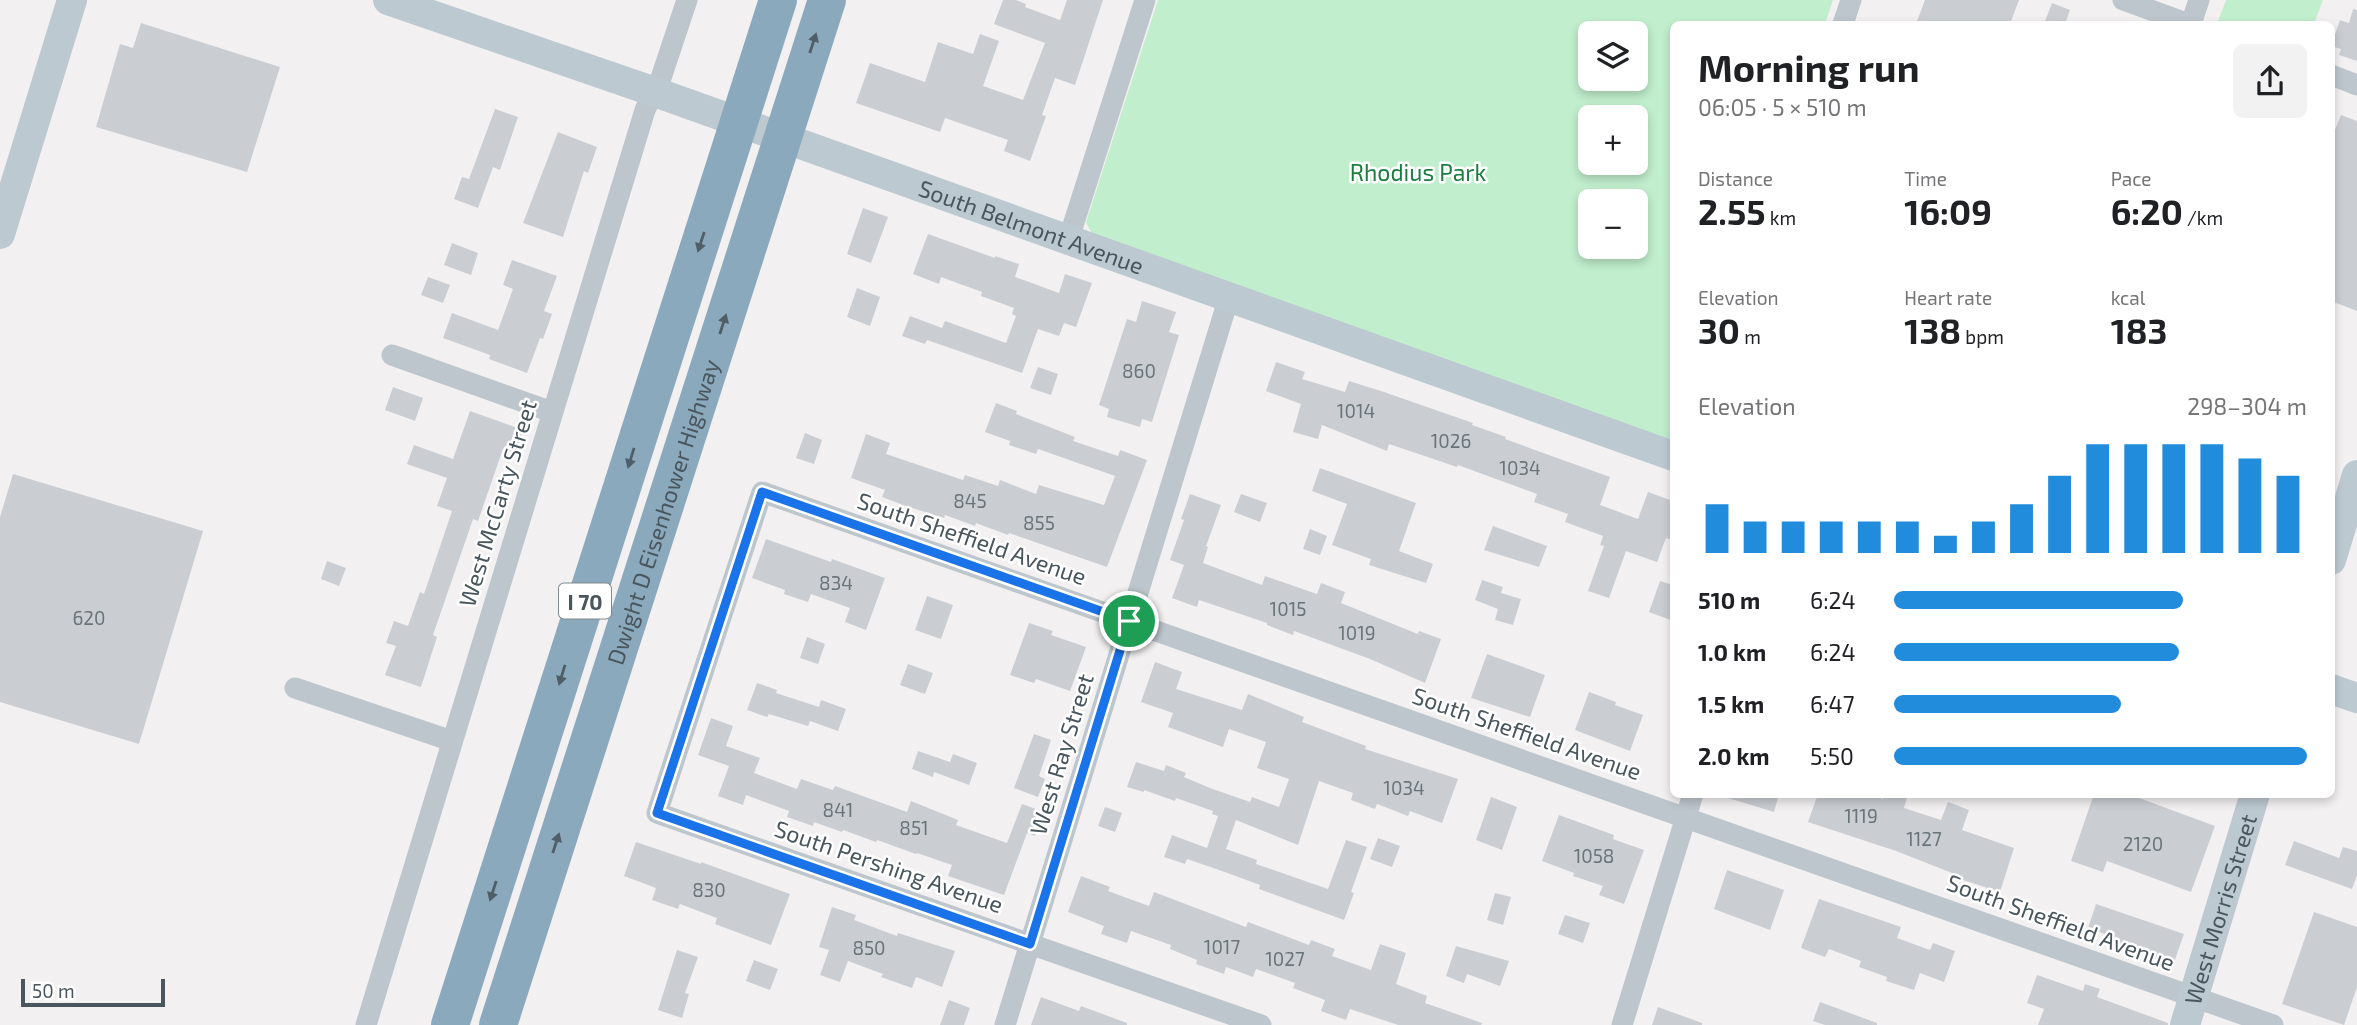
<!DOCTYPE html>
<html lang="en">
<head>
<meta charset="utf-8">
<style>
	body { margin:0; font-family:"Exo 2",sans-serif; background:#f2f2f2; color:#202124; height:100vh; display:flex; flex-direction:column; font-size:26px; white-space:nowrap }
	* { box-sizing:border-box; margin:0 }
	p { font-size:23px; color:#757577 }
	.icon { flex:none; width:38px; height:38px; fill:none; stroke:currentColor; stroke-width:2; stroke-linecap:round; stroke-linejoin:round }
	.map { position:relative; flex:1; overflow:hidden }
	.drawer { position:absolute; left:1670px; top:21px; width:665px; height:777px; display:flex; flex-direction:column; background:#fff; border-radius:10px; box-shadow:0 4px 10px #0003 }
	.drawer>* { flex:none }
	.tools { position:absolute; left:1578px; top:21px; display:grid; gap:14px }
	.tools a { display:grid; place-items:center; width:70px; height:70px; border-radius:10px; background:#fff; box-shadow:0 4px 10px #0003; font-size:35px }
	.scale { position:absolute; left:21px; bottom:18px; width:144px; box-sizing:border-box; padding-left:7px; border:4px solid #49565d; border-top:0; font-size:19px; line-height:24px; white-space:nowrap; color:#49565d; -webkit-text-stroke:5px #fff; paint-order:stroke }
	.pin { position:absolute; display:grid; place-items:center; width:60px; height:60px; color:#fff; margin:-30px; border:4px solid #fff; border-radius:50%; box-shadow:0 2px 7px #0007 }
	.round { display:grid; place-items:center; flex:none; width:74px; height:74px; border-radius:10px; background:#f2f2f2 }
	.summary { display:flex; align-items:center; justify-content:space-between; height:119px; padding:0 28px }
	h1 { font-size:38px; font-weight:700; line-height:52px }
	.stats { display:grid; grid-template-columns:repeat(3,1fr); gap:10px; height:119px; padding:7px 28px }
	.stats div { display:grid; align-content:center }
	.stats b { font-size:35px; font-weight:700 }
	.stats small { font-size:19px; font-weight:400 }
	.stats p { font-size:19px }
	.chart { height:196px; padding:14px 28px }
	.chart p { display:flex; justify-content:space-between }
	.chart svg { width:100%; height:126px; margin-top:7px; stroke:#218bdc; stroke-width:6 }
	ul { padding:0 28px; list-style:none; font-size:23px }
	li { display:grid; grid-template-columns:112px 84px 1fr; align-items:center; height:52px }
	li i { height:18px; border-radius:9px; background:#218bdc }
	.map>svg:first-child { display:block }
</style>
</head>
<body>
<div class="map">
<svg width="2357" height="1025" viewBox="0 0 2357 1025">
	<rect width="100%" height="100%" fill="#f3f0f1"/>
	<path fill="#c1eecd" fill-rule="evenodd" d="M1158 0H1833L1825 24H1673V445L1095 240 1086 222ZM1591 33H1636V79H1591ZM1591 117H1636V163H1591ZM1591 201H1636V247H1591Z
		M2226 0H2323L2314 24H2227L2218 21Z"/>
	<path fill="#caced3" d="M1003 0H1016L1026 4 1025 7 1060 20 1067 0H1103L1075 85 1055 78 1042 115 1046 116 1030 161 1004 151 1008 140 945 118 940 132 856 103 870 63 925 82 938 42 973 54 980 34 999 41 983 86 1023 100 1045 43 994 24Z
		M1925 0H2019L2010 24H1916Z
		M2052 3 2070 10 2065 24H2044Z
		M2353 9 2357 10V61L2339 55 2341 49 2331 46 2340 20 2349 23Z
		M141 23 280 67 247 172 96 127 120 44 133 48Z
		M495 109 518 117 500 170 493 167 478 208 454 199 462 177 469 179Z
		M2341 115 2357 121V311L2331 301V140Z
		M558 132 597 147 588 173 584 171 563 237 523 223Z
		M863 208 888 217 871 263 847 254Z
		M928 234 995 258V256L1019 264 1015 277 1059 293 1065 274 1092 283 1076 327 1064 323 1059 336 1038 329 1022 373 927 340 925 344 902 336 910 316 942 328 945 321 1006 343 1016 316 1012 314 1014 308 981 296 982 292 941 277 939 284 913 274Z
		M452 243 478 253 471 275 444 265Z
		M512 260 557 276 544 311 552 314 543 339 540 338 527 373 489 359 490 355 443 338 452 313 498 330 513 289 503 285Z
		M428 277 450 285 443 303 421 295Z
		M857 288 880 297 870 326 847 317Z
		M1142 301 1176 312 1169 332 1179 335 1152 422 1142 419 1140 427 1107 417 1109 409 1099 405 1127 319 1136 322Z
		M1276 362 1305 372 1302 379 1345 392 1349 381 1381 391 1473 423 1472 425 1506 437 1505 439 1610 477 1600 505 1638 519 1648 492 1673 501V540L1666 538 1657 562 1626 551 1609 598 1588 591 1604 546 1600 545 1603 536 1565 522 1568 514 1534 502 1537 494 1458 465 1457 467 1389 444 1387 451 1322 425 1318 439 1293 432 1301 404 1266 391Z
		M1038 367 1058 374 1051 395 1030 388Z
		M393 387 423 398 415 421 385 410Z
		M996 403 1017 411 1016 414 1075 437 1073 441 1118 456 1120 450 1147 460 1107 567 1009 533 1008 535 976 523 975 526 945 515 944 518 906 506 882 497 885 490 851 478 866 434 890 443 886 454 963 480 965 475 998 486 1000 480 1036 494 1039 485 1104 505 1115 476 1038 449 1036 454 1009 445 1010 441 985 432Z
		M470 411 523 430 515 453 503 449 478 521 473 519 433 635 437 637 421 687 385 675 396 646 386 643 394 621 408 626 420 592 424 594 452 511 437 506 447 478 407 464 414 445 453 459Z
		M805 433 822 440 814 464 796 458Z
		M1320 468 1416 503 1399 551 1433 564 1426 583 1369 565 1371 559 1332 545 1347 504 1312 491Z
		M13 474 203 531 139 744 0 702V517Z
		M1190 494 1221 505 1206 546 1208 547 1203 563 1262 585 1265 576 1317 594 1321 583 1345 592 1341 603 1418 634 1419 631 1441 639 1425 683 1370 659 1294 631 1293 635 1267 625V623L1199 600 1197 607 1172 598 1184 565 1170 560 1184 520 1181 519Z
		M1241 494 1267 503 1260 522 1234 512Z
		M1493 526 1547 546 1539 567 1484 550Z
		M1310 529 1327 536 1320 555 1303 549Z
		M766 539 831 562 832 559 885 578 866 630 845 622 850 608 811 594 808 602 784 594 785 590 752 578Z
		M327 561 346 568 339 586 321 579Z
		M1482 580 1503 587 1501 593 1521 599 1513 625 1495 620 1498 609 1475 600Z
		M1660 581 1673 585V621L1649 612Z
		M927 596 953 605 941 639 915 630Z
		M1029 623 1053 631 1051 635 1086 647 1070 691 1036 679 1034 683 1010 675Z
		M807 637 825 644 818 664 800 658Z
		M1487 654 1545 675 1530 717 1471 698Z
		M1155 662 1182 672 1176 689 1242 710 1248 694 1304 717 1302 722 1366 746 1365 749 1458 779 1442 823 1410 811 1408 816 1377 804 1375 809 1351 800 1353 793 1319 781 1298 845 1236 820 1226 849 1257 860 1256 864 1328 889 1346 840 1367 847 1351 892 1354 893 1344 920 1259 889 1260 885 1222 871 1187 859 1185 864 1164 857 1172 835 1207 848 1218 816 1212 814 1213 811 1176 798 1175 801 1144 790V792L1127 787 1136 762 1164 771 1166 765 1186 773 1184 777 1210 788 1250 802 1252 797 1279 807 1289 779 1257 768 1266 742 1229 729 1223 747 1168 727 1173 713 1141 702Z
		M908 664 933 673 925 694 900 685Z
		M757 683 777 690 776 693 819 707 821 700 846 709 838 731 810 721 808 726 769 714 767 717 747 710Z
		M1589 692 1616 702 1615 705 1643 715 1630 751 1575 730Z
		M711 718 733 726 726 746 760 758 754 773 797 789 801 779 833 790 835 786 907 812 911 801 958 820 956 825 1007 843 1022 804 1044 812 1035 836 1027 833 1004 895 948 876 952 865 917 853 916 854 877 840 876 842 843 830 842 832 814 822 813 826 787 817 789 811 746 795 743 805 718 796 729 766 698 755Z
		M1034 734 1051 740 1039 776 1045 779 1038 797 1014 788Z
		M918 751 950 762 953 754 977 763 969 785 934 772 933 777 912 769Z
		M1729 794H1779L1774 812 1728 798Z
		M1818 794H1870L1883 799 1884 794H1908L1904 808 1941 820 1948 802 1969 810 1962 830 2014 848 2000 892 1951 876 1952 873 1896 851 1808 822Z
		M2094 794H2128L2215 826 2191 892 2107 861 2103 872 2071 861Z
		M1491 797 1517 807 1502 850 1476 840Z
		M1105 807 1122 813 1115 832 1098 826Z
		M1559 815 1614 835 1613 839 1644 850 1624 904 1599 895 1603 886 1573 876 1574 873 1542 861Z
		M1378 838 1400 846 1392 867 1370 859Z
		M2294 841 2339 858 2343 847 2357 851V875L2352 889 2285 865Z
		M636 842 701 864V862L790 894 771 945 715 924 717 918 680 904 678 909 652 900 656 888 624 876Z
		M1727 870 1784 890 1770 930 1714 909Z
		M1081 876 1110 887 1108 891 1149 906 1154 892 1246 927 1248 922 1309 945 1311 940 1335 949 1332 956 1371 970 1380 944 1406 953 1396 984 1427 996 1425 1003 1482 1023 1481 1025H1398L1350 1009 1346 1020 1321 1011 1325 1000 1293 988 1295 983 1256 969 1253 977 1226 967 1224 974 1196 964 1197 960 1170 949 1171 945 1131 931 1127 943 1101 934 1104 926 1068 912Z
		M1495 893 1511 897 1503 925 1487 920Z
		M1819 899 1901 927 1897 938 1930 950 1933 943 1955 951 1944 982 1920 973 1914 990 1886 981 1887 977 1859 967 1861 961 1829 949 1825 957 1801 948Z
		M2096 904 2184 934 2173 965 2108 943 2111 936 2088 928Z
		M832 907 856 915 854 920 897 936 898 933 955 951 942 987 916 977 912 988 881 977 883 974 848 961 840 982 820 975 829 950 819 947Z
		M2314 912 2357 927V987L2344 1025 2282 1004Z
		M1565 915 1590 923 1583 943 1558 934Z
		M1456 946 1509 961 1500 986 1467 974 1464 983 1446 976Z
		M677 950 698 957 685 993 689 994 682 1018 658 1010Z
		M754 960 778 969 770 990 746 981Z
		M2037 975 2083 991 2085 984 2100 989 2097 997 2168 1023V1025H2038L2044 1009 2027 1003Z
		M1041 997 1079 1011 1081 1006 1127 1023V1025H1031Z
		M949 1000 970 1008 964 1025H940Z
		M1820 1002 1877 1023V1025H1825L1813 1021Z
		M1658 1007 1702 1023V1025H1652Z"/>
	<g fill="none" stroke-linecap="round" stroke-linejoin="round">
		<path stroke="#bdc6cc" stroke-width="21" d="M2123 0 2189 24
			M1843 24 1851 0
			M2191 24 2199 0
			M2331 75 2357 85
			M1068 241 1145 0
			M392 355 552 412
			M295 688 452 741
			M366 1025 645 110 661 78 687 0
			M1005 1025 1229 297
			M1261 1025 657 813 762 492 2273 1025
			M1622 1025 1693 794"/>
		<g stroke="#bdc9d1" stroke-width="30">
			<path id="s1" d="M388 0 655 92 1673 456"/>
			<path d="M0 234 72 0"/>
			<path d="M2331 560 2357 475"/>
			<path d="M2331 689 2357 698"/>
			<path id="s2" d="M2185 1025 2255 794"/>
		</g>
		<g stroke="#8aa9bd" stroke-width="38">
			<path d="M450 1025 778 0"/>
			<path id="s3" d="M498 1025 827 0"/>
		</g>
	</g>
	<defs><path id="oneway-solid" d="M-6-.8H1V-3.2L6.5 0L1 3.2V.8H-6Z" transform="scale(1.75)"/></defs>
	<g fill="#505e67">
		<use href="#oneway-solid" transform="translate(813 43) rotate(-72)"/>
		<use href="#oneway-solid" transform="translate(701 242) rotate(108)"/>
		<use href="#oneway-solid" transform="translate(723 324) rotate(-72)"/>
		<use href="#oneway-solid" transform="translate(631 458) rotate(107)"/>
		<use href="#oneway-solid" transform="translate(562 675) rotate(107)"/>
		<use href="#oneway-solid" transform="translate(556 843) rotate(-72)"/>
		<use href="#oneway-solid" transform="translate(493 891) rotate(108)"/>
	</g>
	<g fill="none" stroke-linecap="round" stroke-linejoin="round">
		<g stroke="#fff" stroke-width="14">
			<path id="route" d="M762 492 1129 621 1030 944 657 813Z"/>
		</g>
		<use href="#route" stroke="#1a73e8" stroke-width="9"/>
	</g>
	<g text-anchor="middle" dominant-baseline="central" stroke-width="5" stroke-linejoin="round" paint-order="stroke">
		<g font-size="19" fill="#69747a">
			<text x="1139" y="370">860</text>
			<text x="1356" y="410">1014</text>
			<text x="1451" y="440">1026</text>
			<text x="1520" y="467">1034</text>
			<text x="970" y="500">845</text>
			<text x="1039" y="522">855</text>
			<text x="836" y="582">834</text>
			<text x="1288" y="608">1015</text>
			<text x="89" y="617">620</text>
			<text x="1357" y="632">1019</text>
			<text x="1404" y="787">1034</text>
			<text x="838" y="809">841</text>
			<text x="1861" y="815">1119</text>
			<text x="914" y="827">851</text>
			<text x="1924" y="838">1127</text>
			<text x="2143" y="843">2120</text>
			<text x="1594" y="855">1058</text>
			<text x="709" y="889">830</text>
			<text x="1222" y="946">1017</text>
			<text x="869" y="947">850</text>
			<text x="1285" y="958">1027</text>
		</g>
		<rect fill="#fff" stroke="#80898e" stroke-width="2" x="559" y="583.5" width="52" height="35" rx="5"/>
		<g font-size="21" font-weight="bold" fill="#49565d">
			<text x="585" y="601">I 70</text>
		</g>
		<g font-size="23" fill="#1b7d40" stroke="#fff">
			<text x="1418" y="172">Rhodius Park</text>
		</g>
		<g font-size="23" fill="#49565d" stroke="#fff">
			<text stroke="none"><textPath href="#s1" startOffset="682">South Belmont Avenue</textPath></text>
			<text transform="translate(497 503) rotate(-73)">West McCarty Street</text>
			<text stroke="none"><textPath href="#s3" startOffset="539">Dwight D Eisenhower Highway</textPath></text>
			<text transform="translate(972 538) rotate(19)">South Sheffield Avenue</text>
			<text transform="translate(1527 733) rotate(19)">South Sheffield Avenue</text>
			<text transform="translate(1061 754) rotate(-73)">West Ray Street</text>
			<text transform="translate(889 866) rotate(19)">South Pershing Avenue</text>
			<text stroke="none"><textPath href="#s2" startOffset="121">West Morris Street</textPath></text>
			<text transform="translate(2061 922) rotate(20)">South Sheffield Avenue</text>
		</g>
	</g>
</svg>
<div class="tools">
<a><svg class="icon" aria-label="layers" viewBox="0 0 24 24"><path d="M12 4l9 5-9 5-9-5zM3 14l9 5 9-5"/></svg></a>
<a>+</a>
<a>−</a>
</div>
<div class="scale">50 m</div>
<div class="pin" style="left:1129px;top:621px;background:#1e9e55"><svg class="icon" aria-label="arrive" viewBox="0 0 24 24"><path d="M6 21V4h12l-3 4 3 4H6"/></svg></div>
<section class="drawer">
<div class="summary"><div><h1>Morning run</h1><p>06:05 · 5 × 510 m</p></div><a class="round"><svg class="icon" aria-label="share" viewBox="0 0 24 24"><path d="M12 15V3M7 8l5-5 5 5M5 13v7h14v-7"/></svg></a></div>
<div class="stats">
<div><p>Distance</p><b>2.55<small> km</small></b></div>
<div><p>Time</p><b>16:09</b></div>
<div><p>Pace</p><b>6:20<small> /km</small></b></div>
</div>
<div class="stats">
<div><p>Elevation</p><b>30<small> m</small></b></div>
<div><p>Heart rate</p><b>138<small> bpm</small></b></div>
<div><p>kcal</p><b>183</b></div>
</div>
<div class="chart"><p><span>Elevation</span>298–304 m</p>
<svg viewBox="0 0 160 44" preserveAspectRatio="none"><path d="M5 44V27M15 44V33M25 44V33M35 44V33M45 44V33M55 44V33M65 44V38M75 44V33M85 44V27M95 44V17M105 44V6M115 44V6M125 44V6M135 44V6M145 44V11M155 44V17"/></svg>
</div>
<ul>
<li><b>510 m</b>6:24<i style="width:70%"></i></li>
<li><b>1.0 km</b>6:24<i style="width:69%"></i></li>
<li><b>1.5 km</b>6:47<i style="width:55%"></i></li>
<li><b>2.0 km</b>5:50<i style="width:100%"></i></li>
</ul>
</section>
</div>
</body>
</html>
